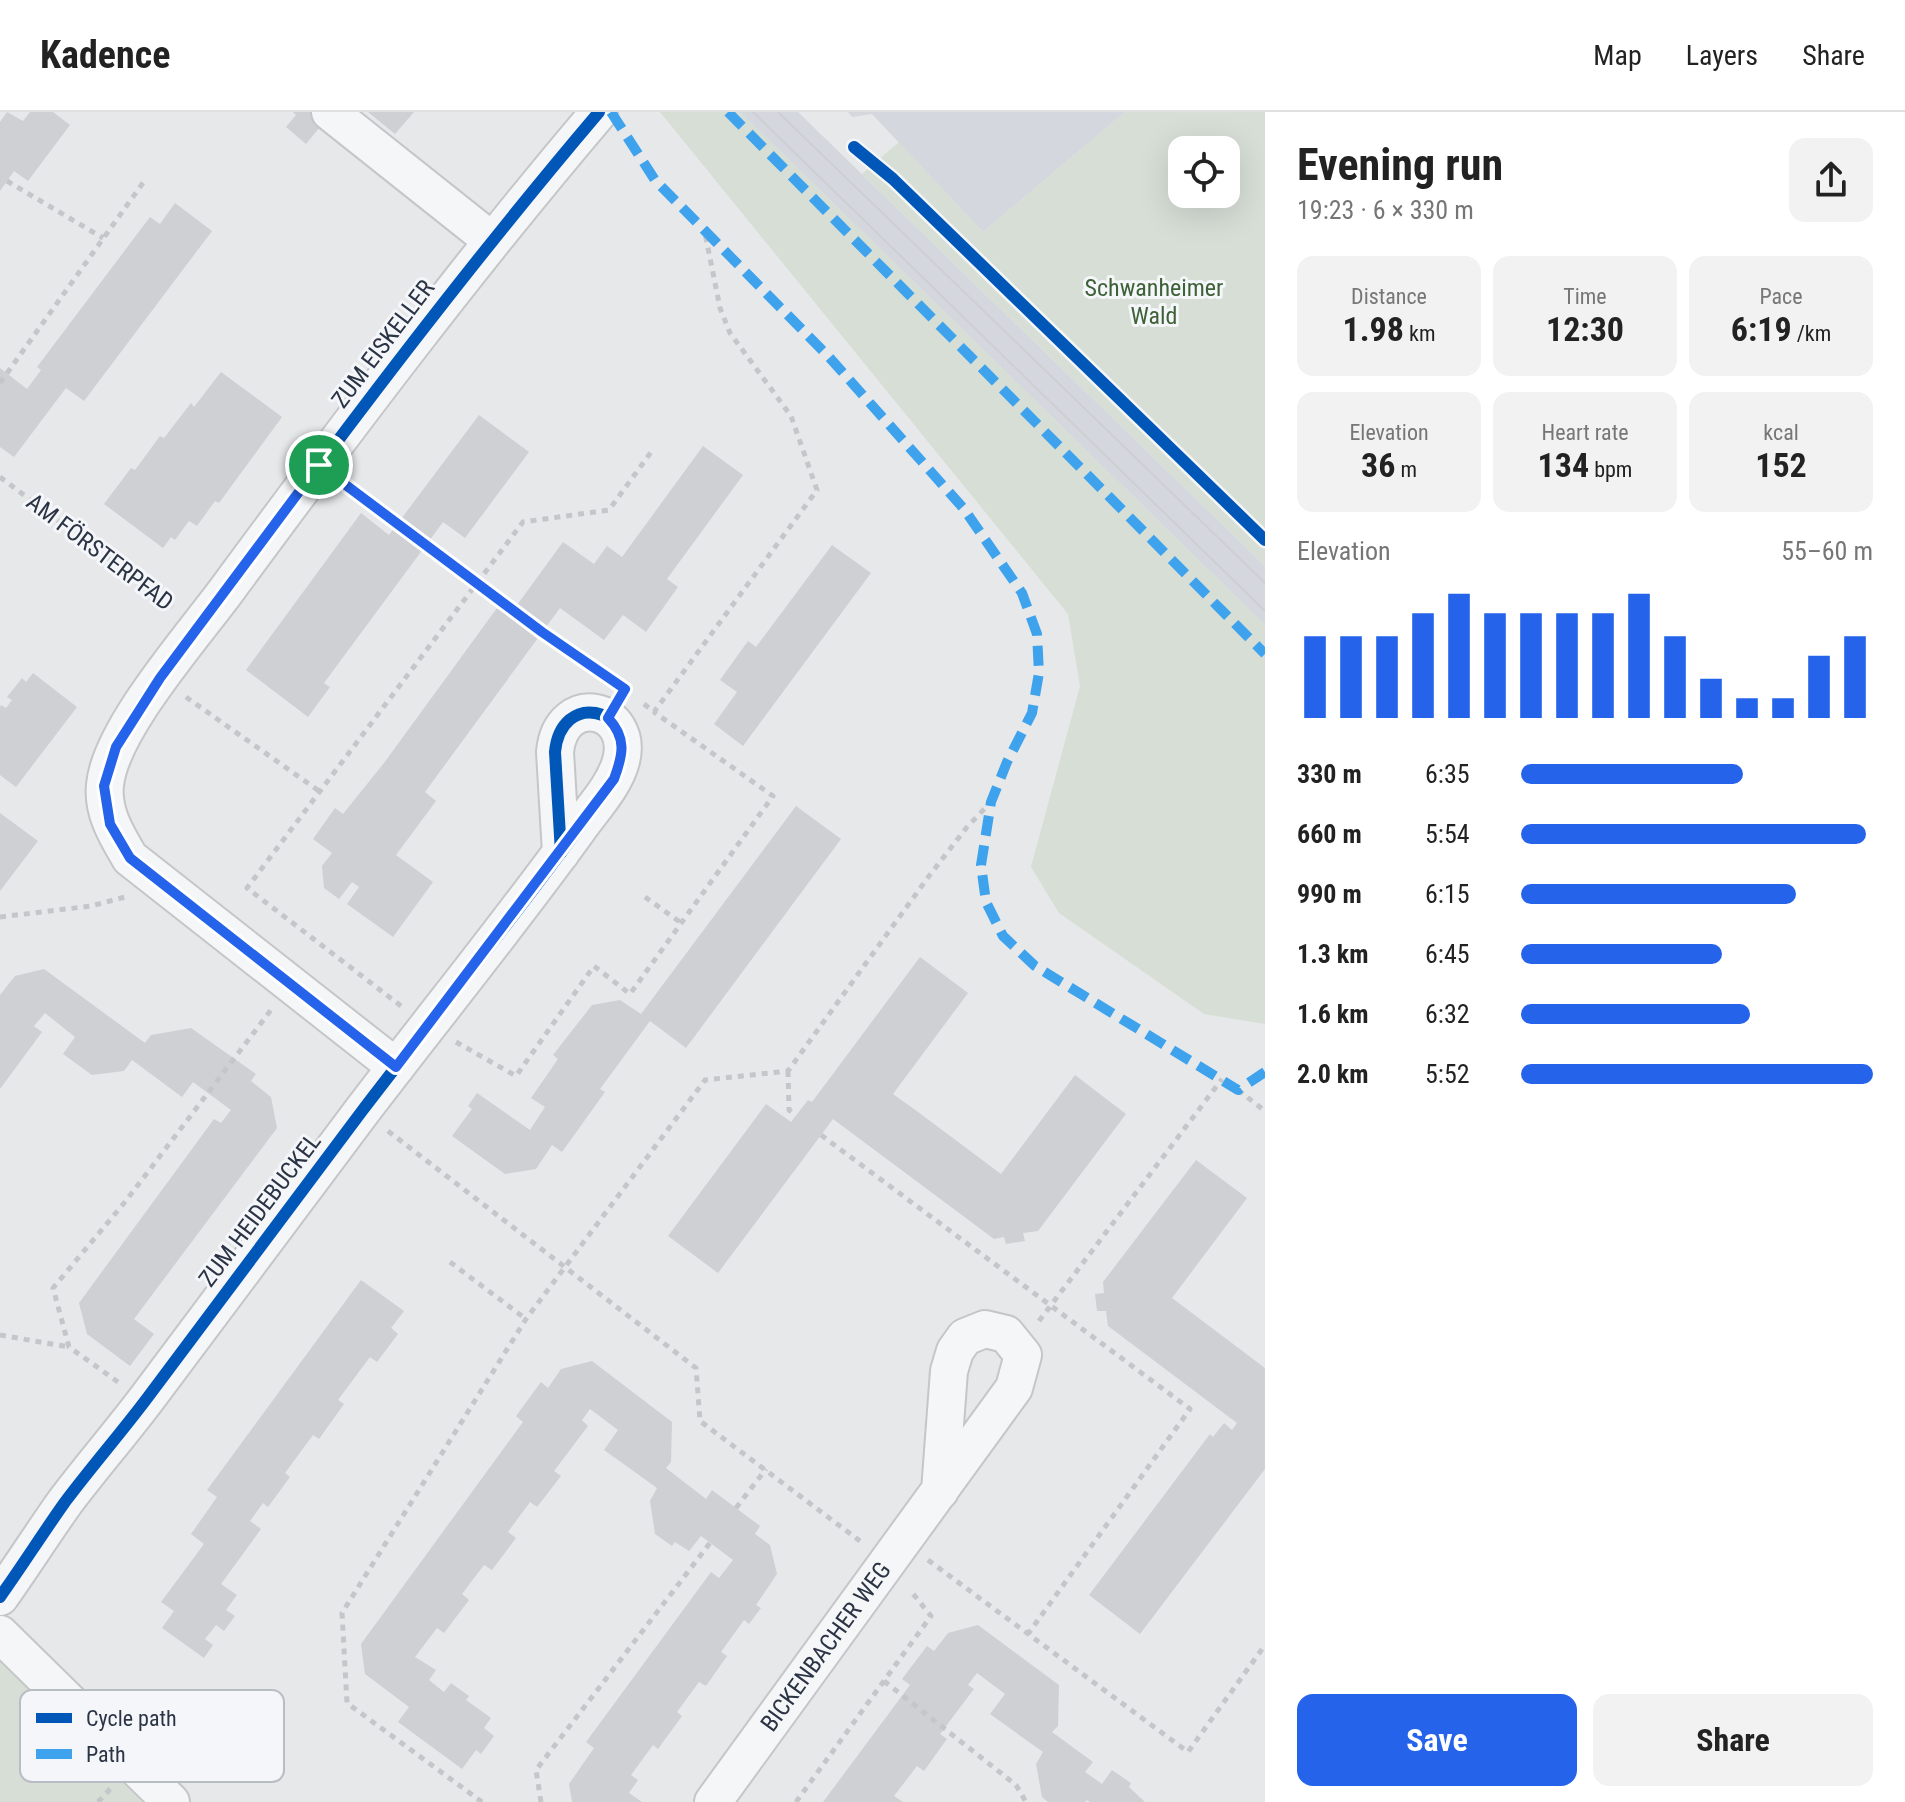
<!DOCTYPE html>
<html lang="en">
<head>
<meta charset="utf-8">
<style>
	body { margin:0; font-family:"Roboto Condensed",sans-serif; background:#f2f2f2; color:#222; height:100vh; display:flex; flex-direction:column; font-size:30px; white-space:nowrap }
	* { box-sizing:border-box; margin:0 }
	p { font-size:26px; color:#767676 }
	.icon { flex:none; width:44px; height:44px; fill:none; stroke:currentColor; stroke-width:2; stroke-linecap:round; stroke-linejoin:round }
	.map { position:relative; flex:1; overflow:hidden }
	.panel { display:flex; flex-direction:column; background:#fff; width:640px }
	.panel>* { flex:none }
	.tools { position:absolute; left:1168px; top:24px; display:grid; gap:16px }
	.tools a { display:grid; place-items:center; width:72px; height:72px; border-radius:16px; background:#fff; box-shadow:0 8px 32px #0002; font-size:40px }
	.pin { position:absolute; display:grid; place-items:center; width:68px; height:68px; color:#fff; margin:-34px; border:4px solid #fff; border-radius:50%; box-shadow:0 2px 8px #0007 }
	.round { display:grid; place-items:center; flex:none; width:84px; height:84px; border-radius:16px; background:#f2f2f2 }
	.summary { display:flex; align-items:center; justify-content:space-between; height:136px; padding:0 32px }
	h1 { font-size:44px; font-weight:700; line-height:60px }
	.metrics { display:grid; grid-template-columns:repeat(3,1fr); gap:12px; height:136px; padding:8px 32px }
	.metrics div { display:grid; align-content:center; border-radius:16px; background:#f2f2f2; text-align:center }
	.metrics b { font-size:34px; font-weight:700 }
	.metrics small { font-size:22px; font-weight:400 }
	.metrics p { font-size:22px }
	.chart { height:224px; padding:16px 32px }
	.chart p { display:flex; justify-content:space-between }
	.chart svg { width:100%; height:144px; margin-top:8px; stroke:#2563eb; stroke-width:6 }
	.action { display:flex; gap:16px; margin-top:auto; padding:16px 32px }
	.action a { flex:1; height:92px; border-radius:16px; background:#2563eb; color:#fff; font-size:32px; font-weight:700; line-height:92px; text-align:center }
	.action a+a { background:#f2f2f2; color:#222 }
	ul { padding:0 32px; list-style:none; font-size:26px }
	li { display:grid; grid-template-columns:128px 96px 1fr; align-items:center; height:60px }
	li i { height:20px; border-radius:10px; background:#2563eb }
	header { display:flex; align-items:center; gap:48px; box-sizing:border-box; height:112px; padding:0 40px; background:#fff; border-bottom:2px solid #e0e0e0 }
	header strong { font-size:38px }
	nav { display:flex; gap:44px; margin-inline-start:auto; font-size:28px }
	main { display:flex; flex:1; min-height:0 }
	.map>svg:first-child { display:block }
</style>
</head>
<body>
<header>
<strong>Kadence</strong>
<nav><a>Map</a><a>Layers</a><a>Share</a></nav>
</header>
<main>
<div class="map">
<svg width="1265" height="1690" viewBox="0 0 1265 1690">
	<rect width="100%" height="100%" fill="#e6e8ea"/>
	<path fill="#d4d7dd" d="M740 0H798L1265 454V513Z
		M848 0H1125L983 120 872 2 852 5Z"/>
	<path fill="#d6ded6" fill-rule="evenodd" d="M660 0H740L1265 513V912L1204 902 1059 801 1031 755 1080 574 1068 502Z
		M1125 0H1265V454L862 62 899 30 983 120ZM1226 38V82H1182V38Z
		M0 1549 142 1690H0Z"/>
	<path fill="#ced0d3" d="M7 0 23 9 30 0H53L70 13 28 69 14 59 0 79V10Z
		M293 0H313L325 9 306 32 286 15 296 3Z
		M368 0H414L395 22Z
		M175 91 212 119 84 289 66 276 14 345 0 335V256L27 277 41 258 37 255 150 105 160 112Z
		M221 260 282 305 219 391 215 389 197 414 189 409 175 428 171 425 163 436 104 392 131 356 135 358 160 324 164 326 191 291 194 295Z
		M479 303 529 340 465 426 443 410 324 571 330 575 308 605 246 558 361 401 389 423Z
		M703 334 743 363 667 467 678 475 646 520 623 503 604 528 560 496 425 680 436 689 396 743 433 770 393 825 347 792 359 775 352 770 339 787 324 776 322 754 332 741 313 727 335 696 343 702 384 651 497 496 509 504 563 430 594 452 607 434 622 445Z
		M832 433 871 461 743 634 714 612 737 580 720 568 748 529 756 535Z
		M33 561 77 595 16 675 0 663V595L1 593 6 596 12 588 7 585 22 566 26 570Z
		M796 694 841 727 686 936 650 909 600 977 605 980 562 1040 552 1033 536 1057 505 1062 452 1024 472 997 468 994 477 981 530 1018 545 995 531 986 558 947 553 943 592 893 620 888 641 902Z
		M0 701 38 729 0 779Z
		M920 845 968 881 893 982 914 997 1001 1062 1075 963 1126 1002 1038 1119 1023 1121 1025 1129 1006 1132 1004 1125 994 1127 833 1007 718 1161 668 1124 766 992 791 1010 808 988 812 990Z
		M44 857 145 931 151 923 191 916 256 962 251 969 271 985 277 1016 134 1207 154 1222 130 1254 87 1222 79 1191 214 1007 221 1011 231 998 193 970 182 985 132 948 124 959 92 963 63 942 75 925 45 901 34 914 42 920 0 977V883L15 864Z
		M1196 1048 1247 1086 1172 1186 1265 1256V1357L1140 1522 1089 1483 1210 1322 1213 1325 1224 1311 1232 1318 1237 1311 1108 1214 1106 1199H1097L1095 1182 1104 1181 1103 1170Z
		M361 1168 404 1199 391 1216 398 1222 377 1250 370 1245 338 1288 344 1292 319 1327 313 1323 285 1361 290 1365 268 1395 263 1391 250 1409 261 1417 221 1472 237 1483 226 1498 235 1504 224 1519 216 1513 205 1527 213 1533 204 1546 162 1516 174 1499 161 1490 204 1432 191 1422 217 1385 207 1378Z
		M592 1249 672 1310 671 1350 666 1356 706 1387 712 1378 760 1414 755 1422 770 1433 777 1462 756 1493 761 1496 749 1512 744 1508 721 1540 727 1544 706 1574 699 1570 677 1600 682 1604 658 1637 653 1633 631 1663 638 1668 629 1681 642 1690H572L569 1672 594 1636 586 1630 711 1460 719 1466 733 1448 701 1424 689 1439 675 1430 672 1434 655 1422 650 1389 657 1376 604 1338 618 1318 590 1297 582 1308 588 1314 554 1359 561 1364 537 1395 530 1390 508 1420 516 1426 492 1458 484 1453 462 1482 469 1488 444 1521 437 1516 415 1545 436 1558 429 1568 444 1580 451 1571 469 1584 466 1588 491 1606 484 1616 494 1624 481 1642 476 1638 462 1657 398 1610 409 1595 365 1562 361 1532 523 1310 516 1304 541 1270 548 1276 561 1257Z
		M978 1513 1059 1573 1058 1614 1052 1620 1093 1650 1085 1660 1102 1672 1112 1658 1131 1671 1129 1675 1145 1690H1090L1087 1688 1085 1690H1048L1042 1685 1036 1652 1043 1640 990 1602 1005 1582 977 1561 968 1573 974 1577 940 1622 947 1627 924 1659 917 1654 894 1684 903 1690H823L910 1573 902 1567 927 1534 934 1539 948 1521Z"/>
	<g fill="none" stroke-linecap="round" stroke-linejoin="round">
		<g stroke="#c4c6c8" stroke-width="40">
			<g id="minor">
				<path d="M330 0 491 128"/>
				<path d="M396 955 130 746C117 724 102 700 105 673 110 618 192 525 226 479 346 316 468 154 599 0"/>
				<path d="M0 1485C22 1454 43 1421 65 1390 92 1354 121 1321 148 1285 220 1190 290 1094 362 999 433 906 507 815 576 720 591 698 614 675 621 649 635 595 561 578 555 640L561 741"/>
				<path d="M0 1522 171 1690"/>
				<path id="s1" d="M713 1690 1014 1276 1023 1243 1006 1222 985 1217 965 1225 955 1239 949 1259 940 1379"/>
			</g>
		</g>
		<path stroke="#c5c6ca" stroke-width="5" stroke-dasharray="6 6" stroke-linecap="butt" d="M7 69 103 126
			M0 271 145 68
			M0 365 173 495
			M346 373 542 520 612 568
			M186 585 319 679
			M644 592 654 600 817 378 791 304 730 221 720 196 705 121
			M645 785 680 810
			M0 805 91 794 125 785
			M401 894 247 776 523 410 609 398 654 336
			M456 930 516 964 594 854 630 882 773 684 654 600
			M788 959 789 998 796 1004
			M1238 978 1265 999
			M388 1019 696 1256 700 1309 860 1429
			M821 1023 1190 1297 1028 1522
			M450 1150 526 1207
			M1039 1209 1222 967
			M0 1223 69 1235
			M118 1270 69 1235 53 1176 125 1090 271 898
			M736 1396 766 1357
			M928 1448 1188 1640 1265 1533
			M884 1569 1016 1673 1026 1690
			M98 1690 111 1676
			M482 1690 347 1591 342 1501 526 1207 705 968 788 959 929 764 967 715 991 690
			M541 1690 536 1658 710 1431
			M796 1690 931 1504 910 1478"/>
		<use href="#minor" stroke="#f5f6f7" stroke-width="36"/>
		<path stroke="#cecfd2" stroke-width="2" d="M753 0 1265 499
			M778 0 1265 471"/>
		<path stroke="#3ea3ec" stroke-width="10" stroke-dasharray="20 10" stroke-linecap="butt" d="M611 0 655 68 829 245 964 397 1022 481 1037 522 1039 561 1032 601 1007 650 991 690 981 753 986 790 1003 824 1035 854 1238 978 1265 960
			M728 0 1265 542"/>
		<g stroke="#f4f6f9" stroke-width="17">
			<path id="cycleway" d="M854 35 893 67 1265 428
				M396 955 130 746C117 724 102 700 105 673 110 618 192 525 226 479 346 316 468 154 599 0
				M0 1485C22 1454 43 1421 65 1390 92 1354 121 1321 148 1285 220 1190 290 1094 362 999 433 906 507 815 576 720 591 698 614 675 621 649 635 595 561 578 555 640L561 741"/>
		</g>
		<use href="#cycleway" stroke="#0057b8" stroke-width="12"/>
	</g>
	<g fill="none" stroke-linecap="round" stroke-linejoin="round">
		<g stroke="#fff" stroke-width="16">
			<path id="route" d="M319 353 542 520 625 577 608 606C627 626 623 643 614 667L396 955 130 746 110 712 104 674 116 635 160 566Z"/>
		</g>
		<use href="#route" stroke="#2563eb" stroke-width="10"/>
	</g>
	<g text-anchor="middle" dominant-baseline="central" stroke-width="6" stroke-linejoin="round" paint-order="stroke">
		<g font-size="24" fill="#3f6138" stroke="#f4f6f9">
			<text x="1154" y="176">Schwanheimer<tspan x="1154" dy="28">Wald</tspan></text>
		</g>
		<g font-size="24" fill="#2b3445" stroke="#f4f6f9">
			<text transform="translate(383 232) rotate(-53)">ZUM EISKELLER</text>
			<text transform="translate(100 440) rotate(37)">AM FÖRSTERPFAD</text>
			<text transform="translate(260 1098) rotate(-53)">ZUM HEIDEBUCKEL</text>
			<text stroke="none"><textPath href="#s1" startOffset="192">BICKENBACHER WEG</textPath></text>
		</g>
	</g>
	<rect x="20" y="1578" width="264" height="92" rx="12" fill="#f4f6f9" stroke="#b8bcc3" stroke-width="2"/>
	<rect x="36" y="1601" width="36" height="10" fill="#0057b8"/>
	<rect x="36" y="1637" width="36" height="10" fill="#3ea3ec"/>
	<g font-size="22" fill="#2b3445">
		<text x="86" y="1614">Cycle path</text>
		<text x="86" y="1650">Path</text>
	</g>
</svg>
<div class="tools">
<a><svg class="icon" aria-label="locate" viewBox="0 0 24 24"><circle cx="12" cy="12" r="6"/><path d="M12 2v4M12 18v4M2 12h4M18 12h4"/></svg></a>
</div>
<div class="pin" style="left:319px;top:353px;background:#1e9e55"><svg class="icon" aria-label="arrive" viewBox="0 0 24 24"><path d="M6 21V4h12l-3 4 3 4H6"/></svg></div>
</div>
<section class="panel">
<div class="summary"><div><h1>Evening run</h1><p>19:23 · 6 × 330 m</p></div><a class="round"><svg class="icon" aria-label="share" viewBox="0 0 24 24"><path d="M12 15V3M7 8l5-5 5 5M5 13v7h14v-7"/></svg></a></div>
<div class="metrics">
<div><p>Distance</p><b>1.98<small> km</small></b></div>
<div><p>Time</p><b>12:30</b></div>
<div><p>Pace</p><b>6:19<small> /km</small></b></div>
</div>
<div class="metrics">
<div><p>Elevation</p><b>36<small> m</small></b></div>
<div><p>Heart rate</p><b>134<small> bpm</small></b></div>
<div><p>kcal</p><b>152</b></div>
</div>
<div class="chart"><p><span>Elevation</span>55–60 m</p>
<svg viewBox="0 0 160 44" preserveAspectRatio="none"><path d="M5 44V19M15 44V19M25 44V19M35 44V12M45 44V6M55 44V12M65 44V12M75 44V12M85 44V12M95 44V6M105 44V19M115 44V32M125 44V38M135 44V38M145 44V25M155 44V19"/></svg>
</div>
<ul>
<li><b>330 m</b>6:35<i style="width:63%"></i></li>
<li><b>660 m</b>5:54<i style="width:98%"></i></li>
<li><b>990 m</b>6:15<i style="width:78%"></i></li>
<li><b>1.3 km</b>6:45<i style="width:57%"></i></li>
<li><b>1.6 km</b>6:32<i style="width:65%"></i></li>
<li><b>2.0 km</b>5:52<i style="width:100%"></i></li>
</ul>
<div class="action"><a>Save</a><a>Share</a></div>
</section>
</main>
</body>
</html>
